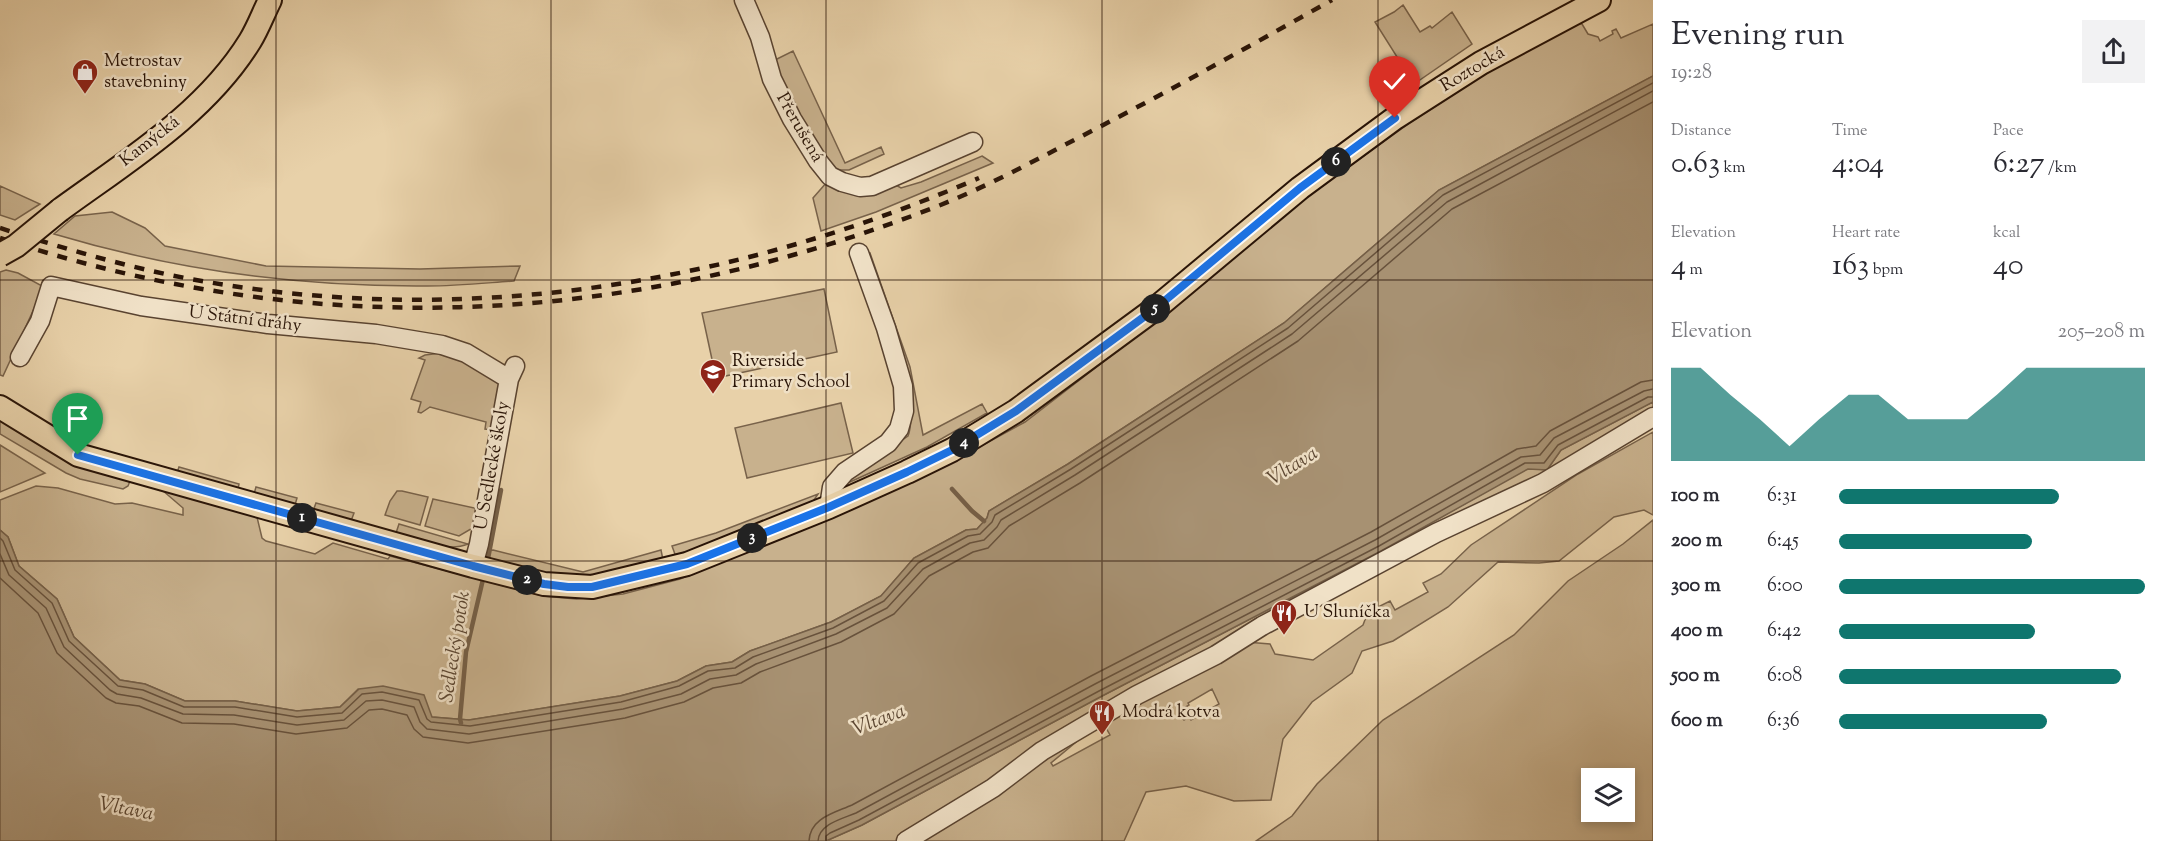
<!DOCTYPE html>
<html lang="en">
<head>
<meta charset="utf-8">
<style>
	body { margin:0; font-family:"Sorts Mill Goudy",serif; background:#f2f2f3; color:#2b2b33; height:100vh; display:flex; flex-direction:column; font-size:22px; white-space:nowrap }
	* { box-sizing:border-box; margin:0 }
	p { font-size:20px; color:#7c7c81 }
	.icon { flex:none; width:33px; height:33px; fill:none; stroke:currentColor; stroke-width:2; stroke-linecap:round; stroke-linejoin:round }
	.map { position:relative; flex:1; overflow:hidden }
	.drawer { display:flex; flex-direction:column; background:#fff; width:510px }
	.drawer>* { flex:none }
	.buttons { position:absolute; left:1581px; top:768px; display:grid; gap:12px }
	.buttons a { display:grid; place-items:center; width:54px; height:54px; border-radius:0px; background:#fff; box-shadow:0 3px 9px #0003; font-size:30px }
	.pin { position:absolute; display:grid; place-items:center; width:51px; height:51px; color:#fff; margin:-62px -26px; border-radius:50% 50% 50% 0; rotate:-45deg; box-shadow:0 0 6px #0007 }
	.pin .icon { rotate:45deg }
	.km { position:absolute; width:30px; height:30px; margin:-15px; border-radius:50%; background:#222; color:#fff; font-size:16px; line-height:30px; text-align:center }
	.round { display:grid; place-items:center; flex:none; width:63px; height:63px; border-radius:0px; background:#f2f2f3 }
	.head { display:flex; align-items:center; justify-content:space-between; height:102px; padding:0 18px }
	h1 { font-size:33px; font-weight:600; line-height:45px }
	.metrics { display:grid; grid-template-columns:repeat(3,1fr); gap:9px; height:102px; padding:6px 18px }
	.metrics div { display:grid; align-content:center }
	.metrics b { font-size:30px; font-weight:600 }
	.metrics small { font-size:16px; font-weight:400 }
	.metrics p { font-size:16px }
	.chart { height:168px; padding:12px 18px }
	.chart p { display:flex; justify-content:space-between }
	.chart svg { width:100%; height:108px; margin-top:6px; fill:#0f766e; opacity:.7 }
	ul { padding:0 18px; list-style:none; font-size:20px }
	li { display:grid; grid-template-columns:96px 72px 1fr; align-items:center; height:45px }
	li i { height:15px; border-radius:8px; background:#0f766e }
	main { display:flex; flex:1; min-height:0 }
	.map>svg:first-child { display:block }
</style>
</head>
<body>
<main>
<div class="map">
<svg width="1653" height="841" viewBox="0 0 1653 841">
	<rect width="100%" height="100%" fill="#e8d1a9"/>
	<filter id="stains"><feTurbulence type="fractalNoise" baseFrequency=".00333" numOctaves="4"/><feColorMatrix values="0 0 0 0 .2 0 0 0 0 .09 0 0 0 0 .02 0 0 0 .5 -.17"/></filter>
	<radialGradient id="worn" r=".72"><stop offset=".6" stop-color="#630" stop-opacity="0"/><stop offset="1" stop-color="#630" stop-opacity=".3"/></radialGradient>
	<path fill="#c8b18d" stroke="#78624a" stroke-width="1.5" fill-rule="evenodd" d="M1403 5 1420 32 1430 26 1432 28 1452 12 1472 44 1414 84 1375 22 1394 12Z
		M1577 23 1582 24 1588 34 1598 37 1600 41 1613 34 1612 31 1616 29 1621 38 1653 24V76L1439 190 1284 323 1068 464 989 511 987 518 977 529 966 530 914 558 881 596 831 622 750 651 732 662 706 666 677 681 620 696 469 720 432 717 358 689 340 707 297 711 235 701H185L145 684 120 680 74 637 57 599 19 566 8 537 0 530V500L36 486 58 488 115 504 132 503 183 515V508L162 490 257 517 262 538 266 541 315 554 333 543 388 559 390 556 543 596 576 599 623 594 680 579 939 469 1025 422 1182 301 1293 207 1411 122 1480 77 1526 50Z
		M793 51 845 163 881 147 884 154 849 170H832L824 160 779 77 775 60Z
		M982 156 993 163 876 212 821 231 813 198 827 182 894 184 901 188 921 182Z
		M0 186 40 204 15 220 0 215Z
		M112 212 145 228 165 246 266 266 420 269 520 266 514 281C485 283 456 286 427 286 302 287 174 270 54 234L75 216Z
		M870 253 910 367 923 435 982 404 987 413 927 447 850 482V479L855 472 908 436C922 402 878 293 866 254Z
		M6 270 18 273 44 287 3 376 0 375V272Z
		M824 289 837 352 716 378 702 313Z
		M450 352 455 354 499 384 492 430 485 429 486 422 430 407 421 413 418 412 421 402 411 399 425 360 419 358 425 355Z
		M1653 402V409L1546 477 1451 521 899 841H826L862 825 1102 696 1381 551 1528 468 1547 470 1561 450Z
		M841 403 853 453 747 478 735 428Z
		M0 420 130 481 128 486 123 489 80 479 66 473 0 434Z
		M1653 432V515L1644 510 1614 517 1559 561 1539 563 1498 562 1448 607 1393 641 1362 651 1352 673 1312 702 1283 739 1271 800 1234 801 1186 786 1146 792 1124 841H915L1036 763 1081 738 1051 763 1053 766 1110 735 1101 719 1246 642 1270 644 1275 654 1313 660 1363 625 1368 612 1390 601 1395 610 1428 592 1423 583 1441 574 1471 545 1578 474ZM1212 689 1219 704 1191 720 1189 717 1184 720 1180 715 1185 711 1184 708 1189 705 1188 703Z
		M0 445 45 473 0 492Z
		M179 467 239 484 238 489 177 473Z
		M256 487 297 498 295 505 254 494Z
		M397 491H402L428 497 420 525 385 515 390 501Z
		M818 494 810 506 676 557 672 546 716 533Z
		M433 499 479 509 476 526 459 536 425 526Z
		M316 503 354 513 351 521 313 511Z
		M1653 520V841H1256L1292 816 1317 784 1383 720 1514 635 1568 581 1623 544ZM1592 778H1624V812H1592Z
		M399 524 468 544C446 553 418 539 396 533Z
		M493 550 583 572 661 550 663 560C627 569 592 580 554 576 533 574 511 565 491 560L487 557 486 551Z"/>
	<path fill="#a79172" stroke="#755f47" stroke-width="1.5" d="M1653 76V402L1561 450 1547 470 1528 469 1381 551 1102 696 862 825 826 841H0V530L8 537 19 566 57 599 74 637 120 680 145 684 185 701H235L297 711 340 707 359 689 383 686 424 695 432 717 469 720 620 696 677 681 706 666 732 662 750 651 831 622 881 596 914 558 966 530 977 529 987 518 989 511 1068 464 1284 323 1439 190Z"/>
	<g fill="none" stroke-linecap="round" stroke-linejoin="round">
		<path stroke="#68523c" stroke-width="1.5" d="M0 538 3 541 15 570 52 603 69 641 118 686 143 690 184 707H235L297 717 342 713 362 694 382 692 419 700 427 719 431 722 470 726 621 702 679 686 708 671 735 668 753 657 833 628 884 601 918 563 968 536 980 534 992 522 995 515 1071 469 1288 328 1443 195 1653 83
			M0 554 9 575 46 608 64 647 110 690 117 694 141 698 183 714 234 715 297 725 344 720 366 701 382 700 414 707 420 722 427 729 469 734 623 709 681 694 710 679 736 675 756 664 836 634 887 608 923 569 970 543 984 540 997 527 1001 520 1075 475 1292 334 1447 202 1653 91
			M0 578 38 613 57 653 106 698 116 703 139 706 182 723 234 724 296 734 347 728 369 710 382 709 407 715 414 729 423 737 468 743 589 724 625 718 684 702 713 688 741 683 760 672 841 642 894 614 929 576 973 552 988 548 1009 526 1080 483 1298 341 1452 209 1653 102
			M809 841C810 818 834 813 852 805L1091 676 1371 532 1517 449 1536 446 1550 431 1641 382 1653 380
			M818 841C819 824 842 819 856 813L1095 684 1375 540 1521 457 1540 455 1554 438 1644 391 1653 389
			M826 841V836L830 833 859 820 1099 691 1379 546 1525 463H1544L1558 445 1648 397H1653"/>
		<path stroke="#755f47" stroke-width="4.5" d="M952 489 972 511 984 521
			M487 564 501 490
			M461 723 460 719 466 652 484 575"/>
		<g stroke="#594330" stroke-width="21">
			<path id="minor" d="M744 0 760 37 772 79 792 119 818 161 830 176 842 182 860 187 872 186 973 142
				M20 357 40 321 51 286 141 306 268 324 376 334 442 345 466 353 509 379
				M829 507 832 487 845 472 888 443 899 429 904 411 903 386 886 328 859 253
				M473 566 479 544 509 379 515 366
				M906 841 993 788 1042 751 1137 695 1216 655 1262 626 1436 533 1543 483 1653 417"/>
		</g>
		<g stroke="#291407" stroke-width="26">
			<path id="major" d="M60 210C127 161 205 114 250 41 258 28 263 14 270 0
				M0 407 78 455 473 566 544 584 592 587 687 564 829 507 907 472 952 450 1016 411 1156 308 1300 188 1395 118 1481 63 1599 0"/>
		</g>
		<use href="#minor" stroke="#f0e1c7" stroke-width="18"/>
		<use href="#major" stroke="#e8d1a9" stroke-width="22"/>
		<path stroke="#291407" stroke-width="4.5" stroke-dasharray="10 10" stroke-linecap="butt" d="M0 228C56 246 113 263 170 275 447 331 722 289 979 178
			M0 238C315 343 630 327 938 206 986 187 1032 162 1078 138 1164 94 1248 47 1332 0"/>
		<g stroke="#291407" stroke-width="26" stroke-linecap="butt">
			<path id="major-bridge" d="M0 255 16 246 60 210"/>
		</g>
		<use href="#major-bridge" stroke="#e8d1a9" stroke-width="22"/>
	</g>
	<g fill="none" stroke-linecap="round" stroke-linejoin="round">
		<g stroke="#fff" stroke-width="12">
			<path id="route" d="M78 455 473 566 544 584 568 587H592L687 564 829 507 907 472 952 450 1016 411 1156 308 1300 188 1395 118"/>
		</g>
		<use href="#route" stroke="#1a73e8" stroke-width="8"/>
	</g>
	<path fill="none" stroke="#291407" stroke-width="1.5" stroke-opacity="0.55" d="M276 0V841M551 0V841M826 0V841M1102 0V841M1378 0V841M0 280H1653M0 561H1653"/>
	<defs>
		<g id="shop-pin" transform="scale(1.35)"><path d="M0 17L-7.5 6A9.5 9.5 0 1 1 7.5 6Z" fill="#8f2418" stroke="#f0e1c7"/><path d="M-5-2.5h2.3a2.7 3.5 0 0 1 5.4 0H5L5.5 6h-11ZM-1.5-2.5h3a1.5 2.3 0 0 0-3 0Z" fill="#fff"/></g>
		<g id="school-pin" transform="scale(1.35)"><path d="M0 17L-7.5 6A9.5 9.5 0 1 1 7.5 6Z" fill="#8f2418" stroke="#f0e1c7"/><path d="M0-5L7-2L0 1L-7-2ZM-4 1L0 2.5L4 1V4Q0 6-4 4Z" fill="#fff"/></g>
		<g id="restaurant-pin" transform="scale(1.35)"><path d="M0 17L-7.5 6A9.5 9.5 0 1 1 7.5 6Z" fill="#8f2418" stroke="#f0e1c7"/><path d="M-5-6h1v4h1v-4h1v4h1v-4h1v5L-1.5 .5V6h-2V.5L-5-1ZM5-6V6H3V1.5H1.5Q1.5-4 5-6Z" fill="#fff"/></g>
	</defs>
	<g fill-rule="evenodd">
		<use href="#shop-pin" x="85" y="72"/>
		<use href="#school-pin" x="713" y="372"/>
		<use href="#restaurant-pin" x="1284" y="613"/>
		<use href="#restaurant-pin" x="1102" y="713"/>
	</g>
	<g text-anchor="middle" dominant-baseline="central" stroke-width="5" stroke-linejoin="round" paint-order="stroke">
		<g font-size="18" fill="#291407" stroke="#f0e1c7" text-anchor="start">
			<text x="104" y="62">Metrostav<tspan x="104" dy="21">stavebniny</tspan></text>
			<text x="732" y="362">Riverside<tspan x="732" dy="21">Primary School</tspan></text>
			<text x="1304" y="613">U Sluníčka</text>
			<text x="1122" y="713">Modrá kotva</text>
		</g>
		<g font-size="18" fill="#291407" stroke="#f0e1c7">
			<text transform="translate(1473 70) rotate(-31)">Roztocká</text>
			<text transform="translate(799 128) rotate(60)">Přerušená</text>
			<text transform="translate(150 142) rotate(-38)">Kamýcká</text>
			<text transform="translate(245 320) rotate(7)">U Státní dráhy</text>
			<text transform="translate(493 466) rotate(-80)">U Sedlecké školy</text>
		</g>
		<g font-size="20" font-style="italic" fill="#5b4632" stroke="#f0e1c7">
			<text transform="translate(1293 467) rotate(-32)">Vltava</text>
			<text transform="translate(456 647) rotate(-81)">Sedlecký potok</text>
			<text transform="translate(879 721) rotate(-21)">Vltava</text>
			<text transform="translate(126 810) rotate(11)">Vltava</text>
		</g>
	</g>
	<rect width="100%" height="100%" filter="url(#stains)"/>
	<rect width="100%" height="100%" fill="url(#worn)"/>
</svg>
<div class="buttons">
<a><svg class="icon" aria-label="layers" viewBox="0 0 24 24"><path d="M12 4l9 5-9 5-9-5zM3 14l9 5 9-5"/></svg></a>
</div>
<div class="pin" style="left:78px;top:455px;background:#1e9e55"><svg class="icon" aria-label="arrive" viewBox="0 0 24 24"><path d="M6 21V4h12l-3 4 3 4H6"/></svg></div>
<div class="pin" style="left:1395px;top:118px;background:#d93025"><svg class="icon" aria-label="check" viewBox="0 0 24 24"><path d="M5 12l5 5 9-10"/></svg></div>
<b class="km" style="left:302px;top:518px">1</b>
<b class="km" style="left:527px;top:580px">2</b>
<b class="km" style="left:752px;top:538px">3</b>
<b class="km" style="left:964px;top:443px">4</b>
<b class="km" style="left:1155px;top:309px">5</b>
<b class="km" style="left:1336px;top:162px">6</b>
</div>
<section class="drawer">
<div class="head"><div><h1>Evening run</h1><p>19:28</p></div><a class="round"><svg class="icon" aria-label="share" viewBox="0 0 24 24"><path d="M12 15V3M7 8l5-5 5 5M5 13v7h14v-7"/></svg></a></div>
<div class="metrics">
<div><p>Distance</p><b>0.63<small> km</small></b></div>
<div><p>Time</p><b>4:04</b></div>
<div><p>Pace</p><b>6:27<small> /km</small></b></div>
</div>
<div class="metrics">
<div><p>Elevation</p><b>4<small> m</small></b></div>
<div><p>Heart rate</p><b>163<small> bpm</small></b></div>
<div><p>kcal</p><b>40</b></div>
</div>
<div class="chart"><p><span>Elevation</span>205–208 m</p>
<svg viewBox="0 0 160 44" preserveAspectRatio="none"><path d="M0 44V6L10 6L20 17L30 27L40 38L50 27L60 17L70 17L80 27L90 27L100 27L110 17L120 6L130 6L140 6L150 6L160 6V44z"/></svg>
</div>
<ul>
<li><b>100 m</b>6:31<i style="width:72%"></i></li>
<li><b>200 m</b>6:45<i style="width:63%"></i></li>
<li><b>300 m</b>6:00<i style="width:100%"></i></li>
<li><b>400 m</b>6:42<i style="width:64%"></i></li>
<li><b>500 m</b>6:08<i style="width:92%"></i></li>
<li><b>600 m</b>6:36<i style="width:68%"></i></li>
</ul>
</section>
</main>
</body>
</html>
